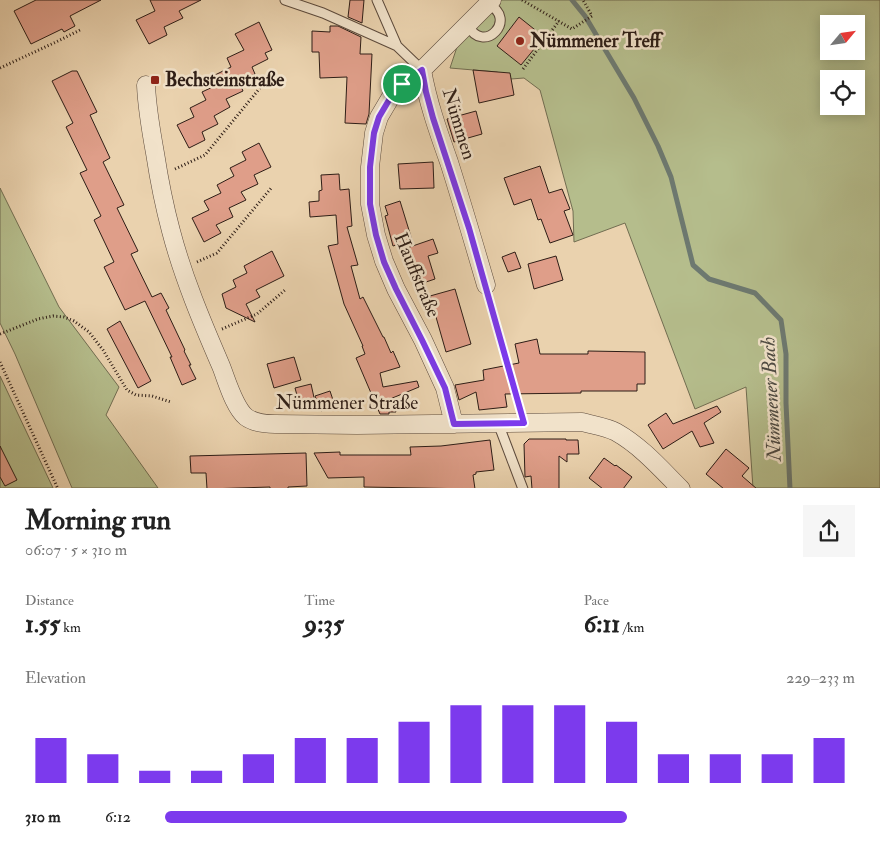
<!DOCTYPE html>
<html lang="en">
<head>
<meta charset="utf-8">
<style>
	body { margin:0; font-family:"IM FELL Double Pica",serif; background:#f6f6f6; color:#222; height:100vh; display:flex; flex-direction:column; font-size:19px; white-space:nowrap }
	* { box-sizing:border-box; margin:0 }
	p { font-size:16px; color:#767676 }
	.icon { flex:none; width:28px; height:28px; fill:none; stroke:currentColor; stroke-width:2; stroke-linecap:round; stroke-linejoin:round }
	.map { position:relative; height:488px; overflow:hidden }
	.side { display:flex; flex-direction:column; background:#fff; flex:1 }
	.side>* { flex:none }
	.needle { width:32px; rotate:61deg }
	.tools { position:absolute; left:820px; top:15px; display:grid; gap:10px }
	.tools a { display:grid; place-items:center; width:45px; height:45px; border-radius:0px; background:#fff; box-shadow:0 2px 12px #0003; font-size:25px }
	.pin { position:absolute; display:grid; place-items:center; width:42px; height:42px; color:#fff; margin:-21px; border:2px solid #fff; border-radius:50%; box-shadow:0 1px 5px #0007 }
	.round { display:grid; place-items:center; flex:none; width:52px; height:52px; border-radius:0px; background:#f6f6f6 }
	.summary { display:flex; align-items:center; justify-content:space-between; height:85px; padding:0 25px }
	h1 { font-size:28px; font-weight:700; line-height:38px }
	.stats { display:grid; grid-template-columns:repeat(3,1fr); gap:8px; height:85px; padding:5px 25px }
	.stats div { display:grid; align-content:center }
	.stats b { font-size:25px; font-weight:700 }
	.stats small { font-size:14px; font-weight:400 }
	.stats p { font-size:14px }
	.chart { height:140px; padding:10px 25px }
	.chart p { display:flex; justify-content:space-between }
	.chart svg { width:100%; height:90px; margin-top:5px; stroke:#7c3aed; stroke-width:6 }
	ul { padding:0 25px; list-style:none; font-size:16px }
	li { display:grid; grid-template-columns:80px 60px 1fr; align-items:center; height:38px }
	li i { height:12px; border-radius:6px; background:#7c3aed }
	.map>svg:first-child { display:block }
</style>
</head>
<body>
<div class="map">
<svg width="880" height="489" viewBox="0 0 880 489">
	<rect width="100%" height="100%" fill="#ead2ae"/>
	<filter id="stains"><feTurbulence type="fractalNoise" baseFrequency=".004" numOctaves="4"/><feColorMatrix values="0 0 0 0 .2 0 0 0 0 .09 0 0 0 0 .02 0 0 0 .5 -.17"/></filter>
	<radialGradient id="worn" r=".72"><stop offset=".6" stop-color="#630" stop-opacity="0"/><stop offset="1" stop-color="#630" stop-opacity=".3"/></radialGradient>
	<path fill="#b5bd8c" stroke="#716d51" fill-rule="evenodd" d="M501 0H880V488H753L746 387 695 409 625 223 574 242 573 211 540 90 524 78 511 79 497 72 450 68 457 47ZM829 24H856V51H829ZM829 79H856V106H829Z
		M0 188 59 307 119 387 106 415 158 488H72L15 354 0 323Z
		M0 376 53 488H0Z"/>
	<g fill="none" stroke-linecap="round" stroke-linejoin="round">
		<path stroke="#6d7970" stroke-width="5" d="M572 0 585 16 634 98 658 146 671 177 693 265 709 279 755 293 781 320 786 354V403L790 489"/>
	</g>
	<path fill="#df9e89" stroke="#2d1d16" d="M36 0H101L70 16 75 26 64 32 62 29 31 44 14 11Z
		M150 0H201L179 11 183 18 164 27 167 35 149 44 136 20 155 11Z
		M350 0H364L362 23 348 17Z
		M519 17 544 37 521 65 497 46Z
		M259 22 272 50 265 53 268 59 252 67 255 74 239 82 243 91 226 99 230 107 214 116 218 124 202 132 205 140 189 148 177 125 194 117 190 108 206 100 202 92 219 84 215 75 231 67 227 58 244 50 235 34Z
		M330 26H338L361 37 360 54H372L369 114 366 124 345 123 347 77 320 78 319 52H312V31L330 32Z
		M473 70 510 73 514 95 479 103Z
		M72 71H77L97 112 90 115 110 158 103 162 124 205 117 208 138 251 131 254 152 297 161 293 169 308 166 310 185 350 184 351 191 365H189L196 379 182 385 170 357H172L145 301 125 310 104 267 114 262 94 220 101 216 80 173 87 170 66 127 73 123 52 81Z
		M476 111 482 134 454 142 447 119Z
		M259 143 271 167 254 175 258 184 241 192 246 200 229 208 233 217 216 225 221 233 204 242 192 218 209 210 204 201 221 193 217 185 234 176 230 168 246 160 242 152Z
		M433 162 434 188 400 189 398 164Z
		M540 166 549 193 562 189 570 209 564 211 573 235 550 243 541 219 538 220 531 199 514 205 504 178Z
		M339 174 340 190 349 189 352 226 347 227 358 265 351 266 360 299 363 297 383 337H384L391 353 393 351 400 367 380 373 383 387 417 381 419 387 390 399 396 412H389V414H380L356 358 365 354 362 346H363L344 304 328 246 338 244 336 215 310 217 309 202 319 201V191L322 190 321 175Z
		M400 201 412 240 393 246 385 216 388 215 385 206Z
		M433 239 438 253 428 256 435 279 417 285 404 249Z
		M272 251 284 276 256 290 260 297 246 304 255 322 226 308 222 294 236 287 233 280 247 273 244 266Z
		M515 252 521 268 508 272 502 257Z
		M556 256 563 280 534 289 528 264Z
		M455 289 471 344 446 352 430 296Z
		M120 321 151 381 138 388 107 329Z
		M537 339 540 354H588V351L645 352V384H637V391H581V393L505 394 507 407 479 410 476 392 459 400 455 385 484 380 483 370 519 363 515 344Z
		M294 357 301 380 274 388 267 364Z
		M311 384 315 402 300 406 295 388Z
		M330 391 335 406 321 411 315 396Z
		M717 406 721 412 704 423 714 443 700 447 692 431 663 449 648 425 666 413 673 424Z
		M529 439H566V440H578L579 454H567V462L559 456V489H532L531 476 525 477 524 444Z
		M490 440 494 470 476 472V474L473 475 475 489 364 487V477L328 478 314 453 340 452V455H411L410 447 441 446Z
		M0 446 17 480 5 486 0 477Z
		M726 449 749 468 742 476 757 489H724L706 474Z
		M306 453 307 486 288 487V489H270V487L207 489 206 473H191L190 456Z
		M604 458 615 466 616 465 632 477 623 489H603L589 478Z"/>
	<g fill="none" stroke-linecap="round" stroke-linejoin="round">
		<g stroke="#5c4a3c" stroke-width="11">
			<path id="service" d="M285 0 323 13 397 46 422 70
				M377 0 397 46
				M468 25C483 56 519 19 488 4
				M498 423 523 489"/>
		</g>
		<g stroke="#5c4a3c" stroke-width="19">
			<path id="minor" d="M422 70C428 103 438 131 449 162 462 203 474 244 486 285
				M146 85C147 108 151 131 155 153 159 179 164 205 171 231 183 277 202 322 221 366 227 381 234 407 246 417 254 423 266 424 275 424L357 425 582 422C593 425 607 427 616 432 641 446 661 469 681 489
				M454 424 445 388 423 340 396 289 384 261 376 235 370 204V167L374 133 379 117 392 95 402 84 422 70 492 0"/>
		</g>
		<path stroke="#2d1d16" stroke-width="3" stroke-dasharray="1 2.5" stroke-linecap="butt" d="M522 0 572 29 592 16 583 0
			M0 68 56 42 80 30
			M523 69 559 21
			M175 169 205 155 264 83
			M197 262 217 253 272 187
			M490 300 520 407
			M222 329 257 314 285 290
			M0 334 38 319 53 316 64 317 74 321 89 332 103 350 127 390 136 395 152 396 171 402
			M0 362 58 489"/>
		<use href="#service" stroke="#f1e2ca" stroke-width="9"/>
		<use href="#minor" stroke="#f1e2ca" stroke-width="18"/>
	</g>
	<g fill="none" stroke-linecap="round" stroke-linejoin="round">
		<g stroke="#fff" stroke-width="10">
			<path id="route" d="M422 70 426 92 433 118 469 228 524 423 454 424 445 388 422 340 396 289 384 262 376 235 370 204V167L374 133 379 117 392 95 402 84Z"/>
		</g>
		<use href="#route" stroke="#7c3aed" stroke-width="6"/>
	</g>
	<g fill="#8f2418" stroke="#f1e2ca" stroke-width="2">
		<circle cx="520" cy="41" r="5"/>
		<rect x="150" y="75" width="10" height="10" rx="2.5"/>
	</g>
	<g text-anchor="middle" dominant-baseline="central" stroke-width="5" stroke-linejoin="round" paint-order="stroke">
		<g font-size="19" font-weight="bold" fill="#2d1d16" stroke="#f1e2ca" text-anchor="start">
			<text x="530" y="41">Nümmener Treff</text>
			<text x="165" y="80">Bechsteinstraße</text>
		</g>
		<g font-size="19" fill="#2d1d16" stroke="#f1e2ca">
			<text transform="translate(459 124) rotate(73)">Nümmen</text>
			<text transform="translate(417 275) rotate(67)">Hauffstraße</text>
			<text x="347" y="403">Nümmener Straße</text>
		</g>
		<g font-size="20" font-style="italic" fill="#4d4b43" stroke="#f1e2ca">
			<text transform="translate(771 399) rotate(-93)">Nümmener Bach</text>
		</g>
	</g>
	<rect width="100%" height="100%" filter="url(#stains)"/>
	<rect width="100%" height="100%" fill="url(#worn)"/>
</svg>
<div class="tools">
<a><svg class="needle" viewBox="-14 -14 28 28"><path d="M0-13l5 13h-10z" fill="#e53935"/><path d="M0 13l5-13h-10z" fill="#767676"/></svg></a>
<a><svg class="icon" aria-label="locate" viewBox="0 0 24 24"><circle cx="12" cy="12" r="6"/><path d="M12 2v4M12 18v4M2 12h4M18 12h4"/></svg></a>
</div>
<div class="pin" style="left:402px;top:84px;background:#1e9e55"><svg class="icon" aria-label="arrive" viewBox="0 0 24 24"><path d="M6 21V4h12l-3 4 3 4H6"/></svg></div>
</div>
<section class="side">
<div class="summary"><div><h1>Morning run</h1><p>06:07 · 5 × 310 m</p></div><a class="round"><svg class="icon" aria-label="share" viewBox="0 0 24 24"><path d="M12 15V3M7 8l5-5 5 5M5 13v7h14v-7"/></svg></a></div>
<div class="stats">
<div><p>Distance</p><b>1.55<small> km</small></b></div>
<div><p>Time</p><b>9:35</b></div>
<div><p>Pace</p><b>6:11<small> /km</small></b></div>
</div>
<div class="chart"><p><span>Elevation</span>229–233 m</p>
<svg viewBox="0 0 160 44" preserveAspectRatio="none"><path d="M5 44V22M15 44V30M25 44V38M35 44V38M45 44V30M55 44V22M65 44V22M75 44V14M85 44V6M95 44V6M105 44V6M115 44V14M125 44V30M135 44V30M145 44V30M155 44V22"/></svg>
</div>
<ul>
<li><b>310 m</b>6:12<i style="width:67%"></i></li>
</ul>
</section>
</body>
</html>
